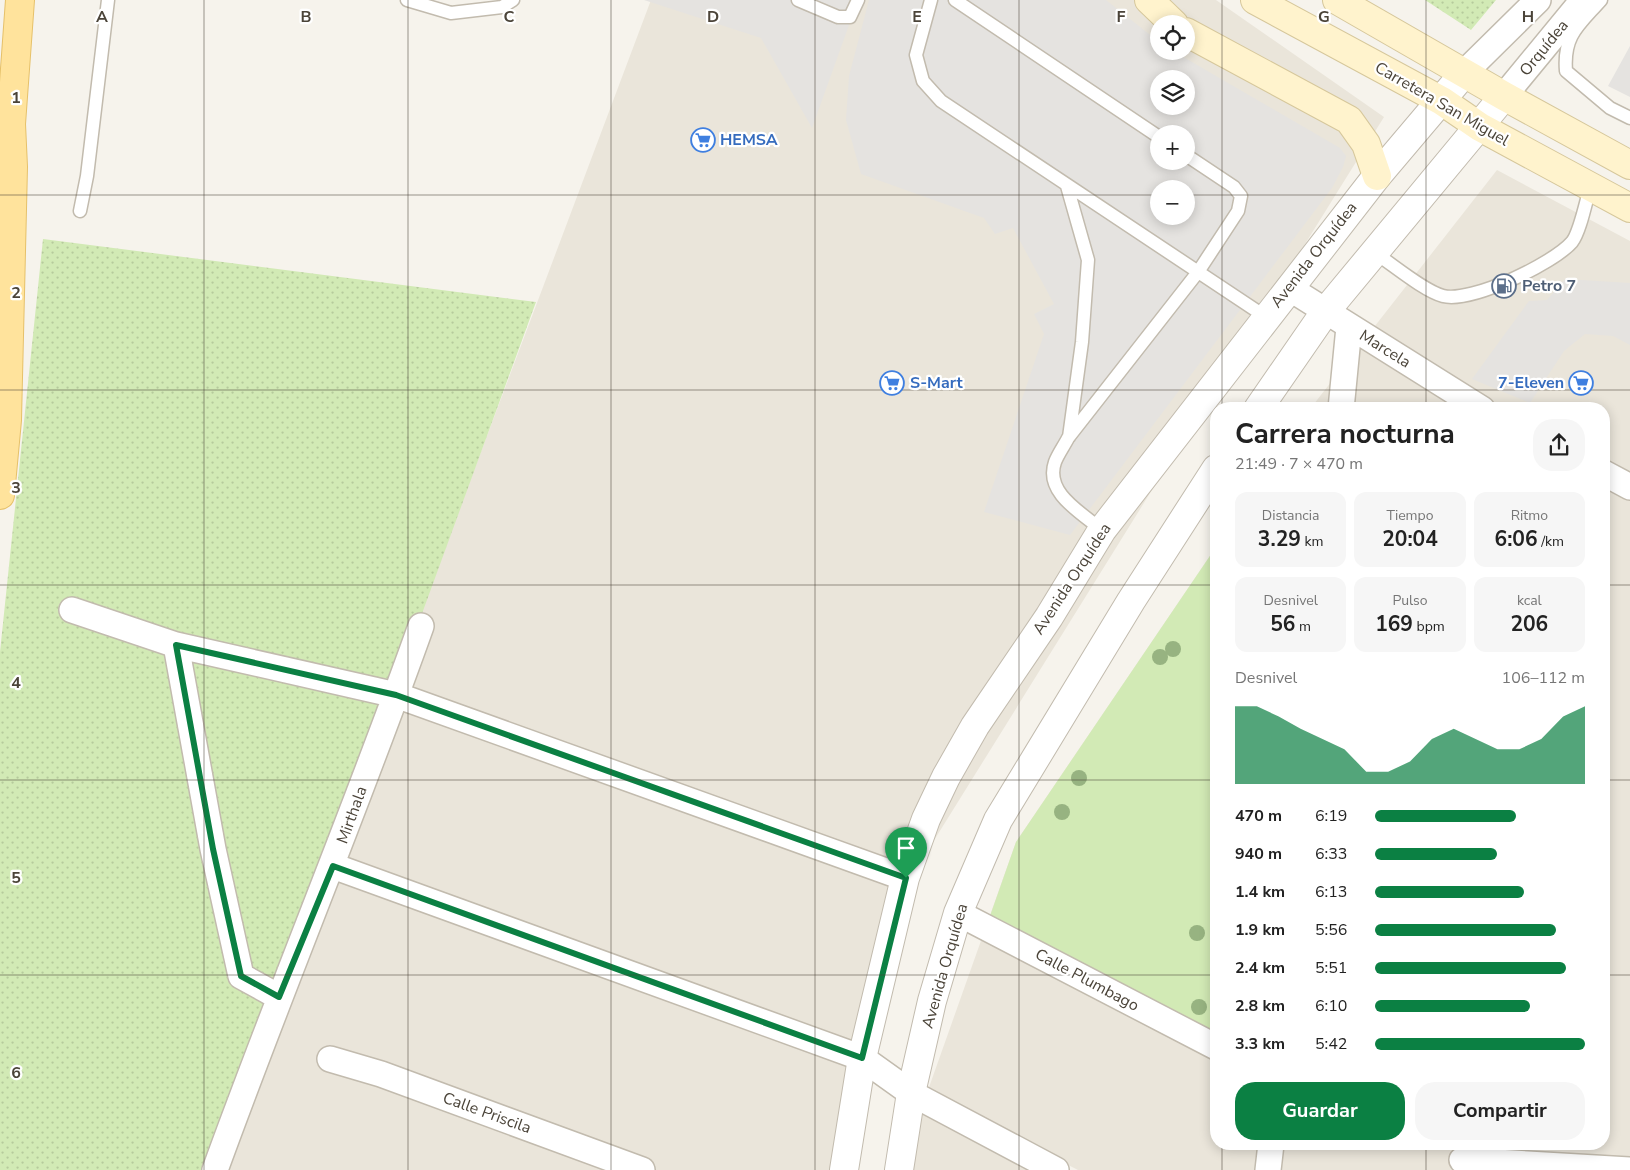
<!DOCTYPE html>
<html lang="es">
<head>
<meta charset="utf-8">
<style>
	body { margin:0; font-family:"Nunito Sans",sans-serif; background:#f6f6f6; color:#222; height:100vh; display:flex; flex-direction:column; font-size:19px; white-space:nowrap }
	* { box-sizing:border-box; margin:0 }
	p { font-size:16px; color:#767676 }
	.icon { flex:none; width:28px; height:28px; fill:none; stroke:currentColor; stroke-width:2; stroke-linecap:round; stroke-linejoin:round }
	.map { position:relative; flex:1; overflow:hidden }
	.sheet { position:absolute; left:1210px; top:402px; width:400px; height:748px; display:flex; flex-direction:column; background:#fff; border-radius:20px; box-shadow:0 2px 12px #0003 }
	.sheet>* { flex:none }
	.tools { position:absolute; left:1150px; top:15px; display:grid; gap:10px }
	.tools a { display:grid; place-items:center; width:45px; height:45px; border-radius:50%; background:#fff; box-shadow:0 2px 12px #0003; font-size:25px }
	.pin { position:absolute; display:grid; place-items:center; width:42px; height:42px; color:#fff; margin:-51px -21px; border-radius:50% 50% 50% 0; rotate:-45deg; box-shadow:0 0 5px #0007 }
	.pin .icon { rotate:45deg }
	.round { display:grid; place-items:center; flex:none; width:52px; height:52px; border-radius:20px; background:#f6f6f6 }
	.summary { display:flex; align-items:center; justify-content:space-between; height:85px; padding:0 25px }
	h1 { font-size:28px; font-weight:700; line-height:38px }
	.figures { display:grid; grid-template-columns:repeat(3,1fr); gap:8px; height:85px; padding:5px 25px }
	.figures div { display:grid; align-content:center; border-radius:12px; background:#f6f6f6; text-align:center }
	.figures b { font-size:21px; font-weight:700 }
	.figures small { font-size:14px; font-weight:400 }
	.figures p { font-size:14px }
	.chart { height:140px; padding:10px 25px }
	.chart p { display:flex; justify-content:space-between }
	.chart svg { width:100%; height:90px; margin-top:5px; fill:#0b8043; opacity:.7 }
	.cta { display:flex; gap:10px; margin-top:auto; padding:10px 25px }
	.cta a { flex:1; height:58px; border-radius:20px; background:#0b8043; color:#fff; font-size:20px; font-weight:700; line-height:58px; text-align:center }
	.cta a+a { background:#f6f6f6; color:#222 }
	ul { padding:0 25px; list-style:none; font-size:16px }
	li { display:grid; grid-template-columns:80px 60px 1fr; align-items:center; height:38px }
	li i { height:12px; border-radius:6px; background:#0b8043 }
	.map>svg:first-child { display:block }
</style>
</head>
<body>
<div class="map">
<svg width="1630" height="1170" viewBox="0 0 1630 1170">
	<defs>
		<pattern id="grass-dots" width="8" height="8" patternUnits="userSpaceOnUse" patternTransform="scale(1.25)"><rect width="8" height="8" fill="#d2eab5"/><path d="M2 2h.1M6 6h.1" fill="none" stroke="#b6ca9c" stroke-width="1.8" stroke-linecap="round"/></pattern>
	</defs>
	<rect width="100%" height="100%" fill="#f6f3ec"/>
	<path fill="#eae5da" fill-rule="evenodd" d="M651 0H1216L1384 117 910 879 892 947 857 1170H223L423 606ZM1159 24H1186V51H1159ZM1159 79H1186V106H1159ZM1159 134H1186V161H1159ZM1159 189H1186V216H1159Z
		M1497 170 1630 241V1170H1078L927 1093 1016 842 1216 547V1144H1604V409H1310Z
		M904 1103 1038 1170H905Z"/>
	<path fill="url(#grass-dots)" d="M1425 0H1496L1471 30Z
		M43 239 536 302 375 742 206 1170H0V652Z"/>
	<path fill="#d2eab5" d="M1216 547V1035L990 916 1016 842Z"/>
	<path fill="#e5e3e0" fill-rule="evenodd" d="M644 0H858L812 128 761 38Z
		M869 0H1106L1159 42V51H1173L1340 148 1346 156 1343 167 1332 188 1070 535 984 512 1044 334 1034 314 1054 304 1013 228 995 234 984 218 861 174 846 120 849 76ZM1159 79H1186V106H1159ZM1159 134H1186V161H1159ZM1159 189H1186V216H1159Z
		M1630 46V97L1608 86Z
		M1565 279 1630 283V345L1613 336 1585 334 1564 351 1530 403 1472 379 1529 301 1547 300Z"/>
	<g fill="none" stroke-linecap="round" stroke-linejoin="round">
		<g stroke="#c2bbae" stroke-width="15">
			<path id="service" d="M407 0 451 13 502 7 513 0
				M798 0 838 17H850L858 0
				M931 0 916 55 923 81 941 101 1266 317
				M955 0 1159 137
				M1601 0C1579 25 1563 35 1566 71L1610 108 1630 118
				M1067 186 1088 260 1082 342 1069 437
				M80 211 87 176 108 0
				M1375 253C1392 264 1424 291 1443 296 1471 303 1553 264 1572 242 1580 232 1586 201 1590 188
				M1102 530C1082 513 1044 493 1055 462 1058 454 1064 446 1068 438L1198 272 1238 211 1241 196 1234 187 1186 155"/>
		</g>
		<g stroke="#c2bbae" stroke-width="28">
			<path id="minor" d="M1465 72 1538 0
				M1504 96 1583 0
				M1289 288 1482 409
				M1341 409 1349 327
				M1604 473 1630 487
				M72 610 176 645 396 695 905 878
				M176 645 213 849 241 976 279 997
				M333 866 862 1058 911 1093 1056 1170
				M958 913 1216 1047
				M330 1059 381 1074 642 1170
				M1462 1160 1630 1170
				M215 1170C281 988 356 809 421 626
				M1268 1170 1271 1144"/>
		</g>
		<g stroke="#c2bbae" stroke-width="30">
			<path id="tertiary" d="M1258 409 1325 312 1504 96
				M844 1170 862 1058 905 878 926 819 946 777 975 726 1049 617 1102 530 1377 176 1465 72
				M899 1170 911 1093 932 1001 958 913 998 820 1131 601 1216 469"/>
		</g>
		<g stroke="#d6c79b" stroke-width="30">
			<path id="secondary" d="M1149 0 1174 24
				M1255 0 1442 101 1480 127 1630 208
				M1337 0 1504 96 1630 165
				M1186 32 1349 120 1366 144 1377 176"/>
		</g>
		<g stroke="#e6c16a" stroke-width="30">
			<path id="primary" d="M0 495 7 420 13 167 11 124 20 0"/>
		</g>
		<use href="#service" stroke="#fff" stroke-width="12"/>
		<use href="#minor" stroke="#fff" stroke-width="25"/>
		<use href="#tertiary" stroke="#fff" stroke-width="28"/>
		<use href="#secondary" stroke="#fff3cd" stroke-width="28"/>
		<use href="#primary" stroke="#ffe39c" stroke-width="28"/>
	</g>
	<g fill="#97b381">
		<circle cx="1173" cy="649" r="8"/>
		<circle cx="1160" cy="657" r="8"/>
		<circle cx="1079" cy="778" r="8"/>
		<circle cx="1062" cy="812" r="8"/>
		<circle cx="1197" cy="933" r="8"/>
		<circle cx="1199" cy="1007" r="8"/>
	</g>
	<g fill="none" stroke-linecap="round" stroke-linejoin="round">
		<g stroke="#fff" stroke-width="10">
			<path id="route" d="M176 645 396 695 906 878 862 1058 333 866 279 997 241 976 213 849Z"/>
		</g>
		<use href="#route" stroke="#0b8043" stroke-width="6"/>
	</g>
	<path fill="none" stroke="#4b4439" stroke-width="1" stroke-opacity="0.55" d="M204 0V1170M408 0V1170M611 0V1170M815 0V1170M1019 0V1170M1222 0V409M1426 0V409M0 195H1159M1186 195H1630M0 390H1630M0 585H1216M1604 585H1630M0 780H1216M1604 780H1630M0 975H1216M1604 975H1630M1222 1144V1170M1426 1144V1170"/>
	<defs>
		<g id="supermarket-ring" transform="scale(1.25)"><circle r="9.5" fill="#fff" stroke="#3f7fe0" stroke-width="1.5"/><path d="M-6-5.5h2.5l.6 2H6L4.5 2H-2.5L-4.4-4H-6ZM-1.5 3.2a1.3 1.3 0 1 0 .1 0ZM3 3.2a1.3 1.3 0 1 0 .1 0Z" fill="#3f7fe0"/></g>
		<g id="fuel-ring" transform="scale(1.25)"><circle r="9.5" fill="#fff" stroke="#5c6f8a" stroke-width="1.5"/><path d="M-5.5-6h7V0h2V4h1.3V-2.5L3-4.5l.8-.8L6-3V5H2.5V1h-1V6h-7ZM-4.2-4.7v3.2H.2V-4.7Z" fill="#5c6f8a"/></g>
	</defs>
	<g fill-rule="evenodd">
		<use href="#supermarket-ring" x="703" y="140"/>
		<use href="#fuel-ring" x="1504" y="286"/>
		<use href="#supermarket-ring" x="892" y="383"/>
		<use href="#supermarket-ring" x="1581" y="383"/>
	</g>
	<g text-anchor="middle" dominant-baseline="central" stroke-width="4.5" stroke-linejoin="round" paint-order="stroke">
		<g font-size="16" fill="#4b4439" stroke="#fff">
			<text transform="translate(1544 48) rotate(-51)">Orquídea</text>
			<text transform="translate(1442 104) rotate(30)">Carretera San Miguel</text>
			<text transform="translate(1314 255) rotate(-52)">Avenida Orquídea</text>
			<text transform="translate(1385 349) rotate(32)">Marcela</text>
			<text transform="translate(1072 579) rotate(-57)">Avenida Orquídea</text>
			<text transform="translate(352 815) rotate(-70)">Mirthala</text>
			<text transform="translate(945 966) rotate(-74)">Avenida Orquídea</text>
			<text transform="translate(1087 980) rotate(28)">Calle Plumbago</text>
			<text transform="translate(487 1113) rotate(20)">Calle Priscila</text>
		</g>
		<g font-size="16" font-weight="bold" fill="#366cbe" stroke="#fff" text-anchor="start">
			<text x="720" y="140">HEMSA</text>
			<text x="910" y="383">S-Mart</text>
			<text x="1564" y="383" text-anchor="end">7-Eleven</text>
		</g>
		<g font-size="16" font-weight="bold" fill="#4e5e75" stroke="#fff" text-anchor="start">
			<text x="1522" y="286">Petro 7</text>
		</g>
	</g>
	<g font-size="16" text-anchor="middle" font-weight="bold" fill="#4b4439" stroke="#fff" stroke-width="4.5" stroke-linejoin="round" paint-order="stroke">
		<text x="102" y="22">A</text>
		<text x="306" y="22">B</text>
		<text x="509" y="22">C</text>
		<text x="713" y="22">D</text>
		<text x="917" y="22">E</text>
		<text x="1121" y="22">F</text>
		<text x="1324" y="22">G</text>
		<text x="1528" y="22">H</text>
		<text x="16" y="103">1</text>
		<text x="16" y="298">2</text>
		<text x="16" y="493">3</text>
		<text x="16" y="688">4</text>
		<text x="16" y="883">5</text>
		<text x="16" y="1078">6</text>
	</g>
</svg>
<div class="tools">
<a><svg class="icon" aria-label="locate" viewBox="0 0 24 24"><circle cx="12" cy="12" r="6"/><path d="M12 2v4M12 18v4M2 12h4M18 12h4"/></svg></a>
<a><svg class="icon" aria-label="layers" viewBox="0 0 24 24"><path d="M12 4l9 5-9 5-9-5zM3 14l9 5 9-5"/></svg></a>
<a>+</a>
<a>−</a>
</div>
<div class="pin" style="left:906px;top:878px;background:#1e9e55"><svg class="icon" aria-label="arrive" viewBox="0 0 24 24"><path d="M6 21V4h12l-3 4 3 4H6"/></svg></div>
<section class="sheet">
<div class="summary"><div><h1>Carrera nocturna</h1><p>21:49 · 7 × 470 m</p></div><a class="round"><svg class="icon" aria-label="share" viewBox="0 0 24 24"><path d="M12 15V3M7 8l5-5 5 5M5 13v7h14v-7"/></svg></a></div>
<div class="figures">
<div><p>Distancia</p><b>3.29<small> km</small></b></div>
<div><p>Tiempo</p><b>20:04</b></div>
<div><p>Ritmo</p><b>6:06<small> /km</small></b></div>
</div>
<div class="figures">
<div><p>Desnivel</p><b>56<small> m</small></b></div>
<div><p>Pulso</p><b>169<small> bpm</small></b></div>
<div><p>kcal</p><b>206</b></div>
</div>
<div class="chart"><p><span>Desnivel</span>106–112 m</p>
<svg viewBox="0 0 160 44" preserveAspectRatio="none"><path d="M0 44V6L10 6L20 11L30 17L40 22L50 27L60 38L70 38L80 33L90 22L100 17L110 22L120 27L130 27L140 22L150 11L160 6V44z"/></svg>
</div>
<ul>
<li><b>470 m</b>6:19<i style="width:67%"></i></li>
<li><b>940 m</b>6:33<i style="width:58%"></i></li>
<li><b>1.4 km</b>6:13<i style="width:71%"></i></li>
<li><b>1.9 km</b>5:56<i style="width:86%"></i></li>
<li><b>2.4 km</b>5:51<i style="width:91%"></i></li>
<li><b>2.8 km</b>6:10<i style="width:74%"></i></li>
<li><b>3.3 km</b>5:42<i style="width:100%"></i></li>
</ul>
<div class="cta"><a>Guardar</a><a>Compartir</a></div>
</section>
</div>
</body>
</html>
